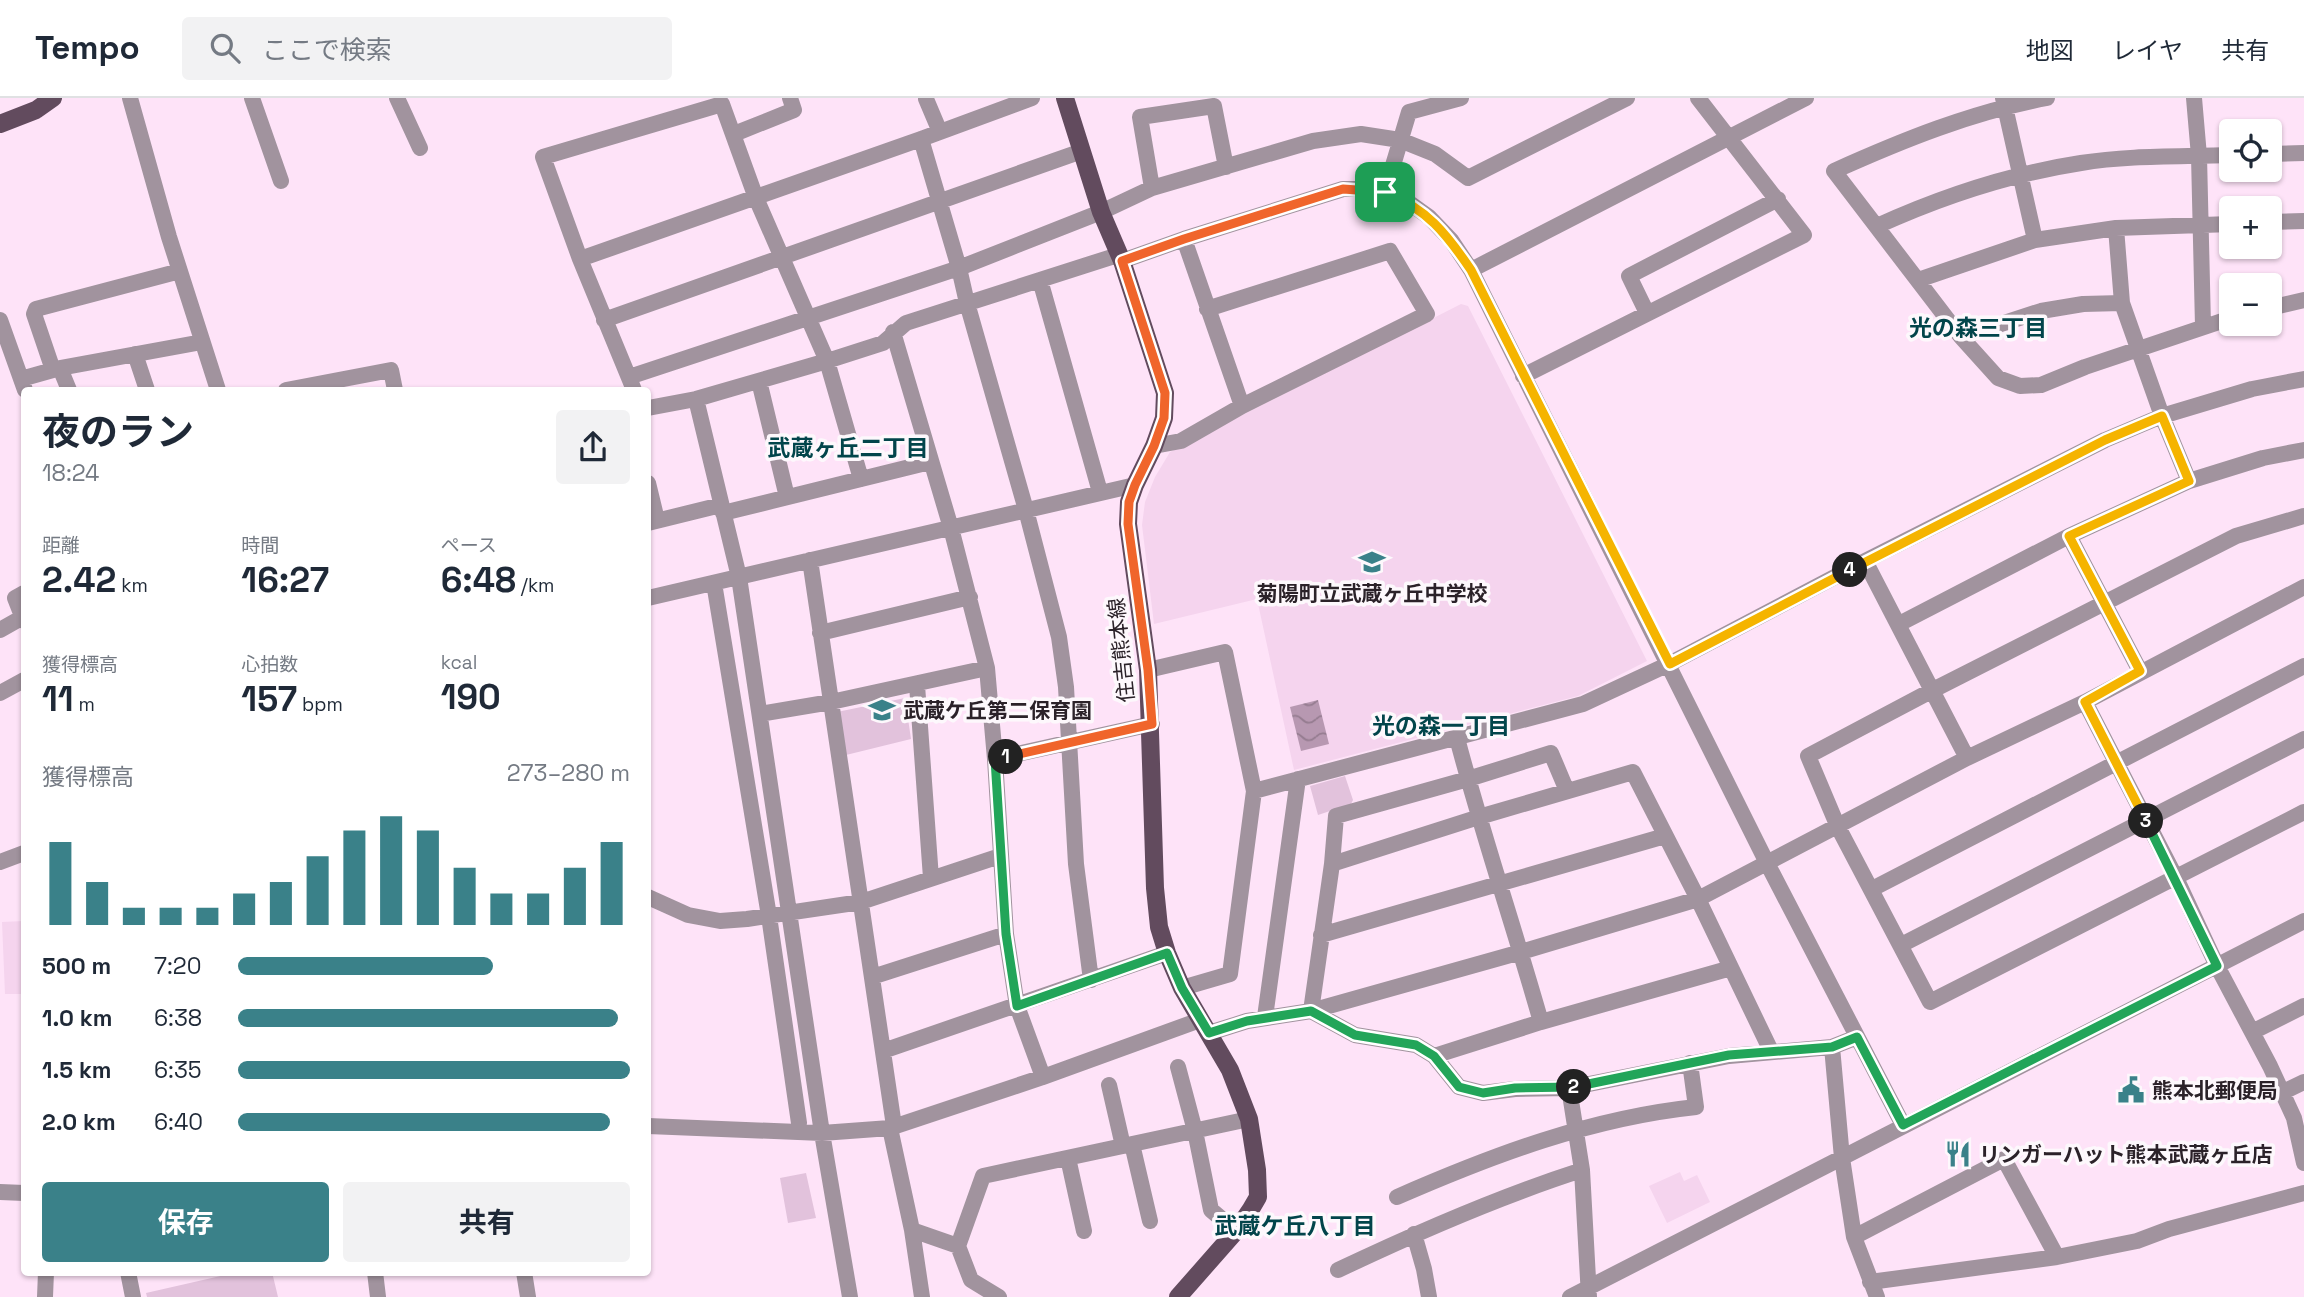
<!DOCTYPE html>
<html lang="ja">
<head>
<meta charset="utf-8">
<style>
	body { margin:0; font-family:"Space Grotesk","Noto Sans JP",sans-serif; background:#f2f2f3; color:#1f2937; height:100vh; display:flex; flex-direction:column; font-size:26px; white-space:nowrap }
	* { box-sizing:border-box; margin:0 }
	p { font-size:23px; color:#747a83 }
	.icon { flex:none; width:38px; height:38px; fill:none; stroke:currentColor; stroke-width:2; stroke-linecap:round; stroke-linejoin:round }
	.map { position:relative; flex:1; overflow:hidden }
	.drawer { position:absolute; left:21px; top:289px; width:630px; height:889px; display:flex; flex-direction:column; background:#fff; border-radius:7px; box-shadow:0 2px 5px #0004 }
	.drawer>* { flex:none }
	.buttons { position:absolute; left:2219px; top:21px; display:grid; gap:14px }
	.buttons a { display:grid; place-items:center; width:63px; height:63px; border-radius:7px; background:#fff; box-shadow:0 2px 5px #0004; font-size:35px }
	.pin { position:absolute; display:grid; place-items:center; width:60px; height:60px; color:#fff; margin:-30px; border-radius:14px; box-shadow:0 4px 10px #0006 }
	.km { position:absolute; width:35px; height:35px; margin:-18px; border-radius:50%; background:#222; color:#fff; font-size:19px; line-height:35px; text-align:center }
	.round { display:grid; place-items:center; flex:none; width:74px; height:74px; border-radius:7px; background:#f2f2f3 }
	.head { display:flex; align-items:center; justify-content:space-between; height:119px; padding:0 21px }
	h1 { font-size:38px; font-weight:700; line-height:52px }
	.metrics { display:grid; grid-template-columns:repeat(3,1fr); gap:10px; height:119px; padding:7px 21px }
	.metrics div { display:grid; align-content:center }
	.metrics b { font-size:35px; font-weight:700 }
	.metrics small { font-size:19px; font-weight:400 }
	.metrics p { font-size:19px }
	.chart { height:196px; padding:14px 21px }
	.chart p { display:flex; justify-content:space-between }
	.chart svg { width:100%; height:126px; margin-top:7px; stroke:#3a8189; stroke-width:6 }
	.action { display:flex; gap:14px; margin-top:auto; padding:14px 21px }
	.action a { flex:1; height:80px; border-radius:7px; background:#3a8189; color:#fff; font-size:28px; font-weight:700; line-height:80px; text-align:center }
	.action a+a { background:#f2f2f3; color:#1f2937 }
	ul { padding:0 21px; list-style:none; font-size:23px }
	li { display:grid; grid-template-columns:112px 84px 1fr; align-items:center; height:52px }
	li i { height:18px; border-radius:9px; background:#3a8189 }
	header { display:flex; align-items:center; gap:42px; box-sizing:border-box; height:98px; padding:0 35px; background:#fff; border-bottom:2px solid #e0e1e3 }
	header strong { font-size:33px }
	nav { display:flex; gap:38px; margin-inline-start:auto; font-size:24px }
	.search { width:490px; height:63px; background:#f2f2f3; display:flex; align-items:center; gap:18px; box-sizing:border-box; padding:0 24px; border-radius:7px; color:#747a83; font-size:26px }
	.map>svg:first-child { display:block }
</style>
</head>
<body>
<header>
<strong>Tempo</strong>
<div class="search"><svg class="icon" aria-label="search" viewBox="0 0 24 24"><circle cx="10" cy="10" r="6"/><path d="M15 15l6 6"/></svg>ここで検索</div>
<nav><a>地図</a><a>レイヤ</a><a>共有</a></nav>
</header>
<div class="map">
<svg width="2304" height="1199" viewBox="0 0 2304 1199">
	<defs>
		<pattern id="water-waves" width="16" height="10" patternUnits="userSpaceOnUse" patternTransform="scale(1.75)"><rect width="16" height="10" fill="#b798b1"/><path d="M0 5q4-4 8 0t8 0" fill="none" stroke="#957c90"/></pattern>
	</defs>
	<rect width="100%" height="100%" fill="#fee3f8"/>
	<path fill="#f5d4ee" d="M1461 206 1468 208 1647 563 1578 598 1294 672 1257 501 1154 526 1142 427 1145 404 1155 379 1170 354Z
		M24 823V896H5L2 824Z
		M1680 1074 1684 1083 1697 1077 1710 1104 1667 1125 1649 1088Z"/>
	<path fill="#e2c2dc" d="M905 600 911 641 846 657 837 614Z
		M1345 678 1353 702 1351 706 1318 717 1310 688Z
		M806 1075 816 1120 788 1125 780 1080Z
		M238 1174H272L278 1199H147L146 1195Z"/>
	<path fill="url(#water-waves)" d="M1318 602 1329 646 1301 653 1290 609Z"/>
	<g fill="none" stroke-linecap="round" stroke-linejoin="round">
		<path stroke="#a1939e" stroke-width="16" d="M130 0 169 139 218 292
			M252 0 281 83
			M397 0 420 50
			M2003 0 2035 142
			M2047 0C1972 14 1903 42 1834 73L1961 239 1998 280 2020 288 2041 287 2085 269 2231 220
			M2194 0 2199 58 2203 228
			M926 1 940 34
			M734 36 794 12 790 0
			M921 41 959 170 967 205 1026 412 1059 539 1066 589 1076 766 1091 882
			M2270 56 2304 55
			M1152 90 1140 19 1214 8 1226 69
			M1385 94 1409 14 1461 0
			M2270 124 2304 123
			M1877 128C1943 98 2009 76 2081 65 2130 57 2182 59 2231 57
			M2116 130 2122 205 2162 318 2189 383
			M1184 141 1242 308
			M580 161 921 41 1032 0
			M1122 163 1184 141 1343 91H1361L1385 94 1408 104 1429 119 1451 142 1471 172 1767 765 1903 1027
			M1471 172 1806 0
			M1040 182 1100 394
			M1918 182 2035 142 2116 130 2231 126
			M2270 210 2304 202
			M1647 215 1629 178 1778 101
			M0 222 25 292
			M604 222 1082 53
			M893 234 951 430 987 570 995 661 1006 836 1017 908 1043 979
			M1961 239 2041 213 2083 206 2122 205
			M135 256 147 292
			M60 270 69 292
			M53 272 34 216 36 211 180 173
			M1523 278 1804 137 1698 0
			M629 279 959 170 1101 114 1152 90 1313 43 1361 36 1400 42 1435 56 1468 80 1627 0
			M21 281 60 270 202 244
			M759 283 787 399
			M286 292 391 272 395 292
			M634 292 580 161 543 59 722 6 756 100 827 263 861 381
			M696 301 739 479 822 1035 850 1199
			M648 310 696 301 827 263 883 245 906 225 1118 157
			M1154 348 1181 343 1242 308 1427 216 1390 153 1207 211
			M648 385 657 422
			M723 415 930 364
			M2304 418 2236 438 1931 593 1808 658 1838 729 1930 904 2304 714
			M648 425 721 407
			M2069 438 2140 573
			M810 462 894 1028
			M1865 463 1967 660
			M714 485 769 818 799 1025
			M24 495 15 500 24 523
			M648 500 1135 387
			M1899 526 2069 438 2189 383 2263 360 2304 352
			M0 532 23 519
			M820 535 970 499
			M1148 572 1225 554 1254 693 1230 876 1182 890
			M917 587 931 780
			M0 595 24 582
			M2085 604 2176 780 2217 868 2270 968 2294 1020 2304 1065
			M760 616 831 604 987 570
			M1457 640C1482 735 1514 829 1541 924
			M995 661 1152 626
			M1254 693 1583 606 1669 566 1865 463 2105 342 2162 318 2252 291 2304 281
			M1567 693 1551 655 1468 681 1336 718 1332 766 1311 913 1521 854 1698 801 1967 660 2085 604 2304 489
			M0 764 24 755
			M1332 766 1479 719 1633 674 1698 801 1771 953
			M1872 791 2304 568
			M648 799 688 817 720 823 747 821 861 804 1000 758
			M1321 837 1665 738
			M1901 847 2304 641
			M872 879 1006 836
			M1265 919 1298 681
			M2252 934 2304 908
			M1209 935 1247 923 1311 913 1355 937 1416 947 1434 958 1459 989 1483 995 1515 991 1569 990 1729 958 1832 949 1857 939
			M1832 949 1842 1060 1854 1139 1877 1199
			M883 953 1167 855
			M1434 958 1541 924 1731 870
			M1178 969 1195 1033 1211 1112 1236 1133
			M1109 987 1123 1048
			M1569 990 1582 1072 1589 1199
			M2281 995 2304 984
			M648 1028 822 1035 890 1030 1043 979 1200 922
			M890 1030 912 1132 922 1199
			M1132 1046 1150 1123
			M1068 1060 1084 1133
			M0 1094 24 1095
			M1397 1099C1493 1057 1591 1020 1696 1009L1690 965
			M912 1132 958 1148 971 1182 999 1199
			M1414 1136 1424 1171 1429 1199
			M1854 1139 2004 1061 2057 1159
			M958 1148 983 1078 1249 1021
			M1338 1172C1418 1134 1498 1099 1582 1072
			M128 1174 133 1199
			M375 1174 378 1199
			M524 1174 528 1199
			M1870 1184 2057 1159 2137 1143 2169 1131 2304 1095
			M45 1199 46 1174
			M1570 1199 2304 823"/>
		<path stroke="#624b5e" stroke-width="18" d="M1065 0 1101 114 1122 163 1165 295 1164 320 1154 348 1135 387 1129 404 1128 426 1148 572 1155 790 1159 829 1167 855 1182 890 1230 972 1249 1021 1257 1072 1258 1099 1251 1111 1236 1133 1178 1199
			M0 26 36 12 53 0"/>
	</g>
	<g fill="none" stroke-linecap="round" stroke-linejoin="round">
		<g stroke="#fff" stroke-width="14">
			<path id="split-1" d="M1006 659 1152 626 1148 572 1128 426 1129 404 1135 387 1154 348 1164 320 1165 295 1122 163 1184 141 1343 91 1385 94"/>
		</g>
		<g stroke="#fff" stroke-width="14">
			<path id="split-2" d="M1006 659 995 661 1006 836 1017 908 1167 855 1182 890 1209 935 1247 923 1311 913 1355 937 1416 947 1434 958 1459 989 1483 995 1515 990 1574 989"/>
		</g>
		<g stroke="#fff" stroke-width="14">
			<path id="split-3" d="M1574 989 1729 957 1832 949 1857 939 1903 1027 2217 868 2146 723"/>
		</g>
		<g stroke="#fff" stroke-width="14">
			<path id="split-4" d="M1850 472 2105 342 2162 318 2189 383 2069 438 2140 573 2085 604 2146 723"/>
		</g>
		<g stroke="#fff" stroke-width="14">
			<path id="split-5" d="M1385 94C1427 111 1446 135 1471 172L1670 566 1850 472"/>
		</g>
		<use href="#split-1" stroke="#f0652b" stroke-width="9"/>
		<use href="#split-2" stroke="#22a559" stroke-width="9"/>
		<use href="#split-3" stroke="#22a559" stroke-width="9"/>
		<use href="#split-4" stroke="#f5b400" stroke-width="9"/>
		<use href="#split-5" stroke="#f5b400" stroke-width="9"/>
	</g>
	<defs>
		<g id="school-bare" transform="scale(2.1)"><path d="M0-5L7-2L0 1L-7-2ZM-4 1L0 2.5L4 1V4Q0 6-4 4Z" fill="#3a8189" stroke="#fdf8fc" stroke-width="2.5" paint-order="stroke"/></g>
		<g id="civic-bare" transform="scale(2.1)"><path d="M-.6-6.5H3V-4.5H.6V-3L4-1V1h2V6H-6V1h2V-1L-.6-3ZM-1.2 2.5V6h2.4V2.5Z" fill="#3a8189" stroke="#fdf8fc" stroke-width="2.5" paint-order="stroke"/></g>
		<g id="restaurant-bare" transform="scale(2.1)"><path d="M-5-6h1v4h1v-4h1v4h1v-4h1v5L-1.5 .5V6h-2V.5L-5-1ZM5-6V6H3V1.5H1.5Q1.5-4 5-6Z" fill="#3a8189" stroke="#fdf8fc" stroke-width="2.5" paint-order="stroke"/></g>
	</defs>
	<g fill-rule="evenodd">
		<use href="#school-bare" x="1372" y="464"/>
		<use href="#school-bare" x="882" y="612"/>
		<use href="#civic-bare" x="2131" y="992"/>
		<use href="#restaurant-bare" x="1958" y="1056"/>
	</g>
	<g text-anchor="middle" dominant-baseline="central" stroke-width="7" stroke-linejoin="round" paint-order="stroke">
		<g font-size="21" font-weight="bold" fill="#2b2229" stroke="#fdf8fc" text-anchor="start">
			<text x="1372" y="495" text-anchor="middle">菊陽町立武蔵ヶ丘中学校</text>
			<text x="903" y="612">武蔵ケ丘第二保育園</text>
			<text x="2152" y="992">熊本北郵便局</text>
			<text x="1979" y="1056">リンガーハット熊本武蔵ヶ丘店</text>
		</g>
		<g font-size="21" fill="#2b2229" stroke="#fdf8fc">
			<text transform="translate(1121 552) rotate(-96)">住吉熊本線</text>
		</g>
		<g font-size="23" font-weight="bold" fill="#02454b" stroke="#fdf8fc">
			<text x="1978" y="230">光の森三丁目</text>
			<text x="848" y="350">武蔵ヶ丘二丁目</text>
			<text x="1441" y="628">光の森一丁目</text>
			<text x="1295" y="1128">武蔵ケ丘八丁目</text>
		</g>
	</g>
</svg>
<div class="buttons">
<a><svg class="icon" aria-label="locate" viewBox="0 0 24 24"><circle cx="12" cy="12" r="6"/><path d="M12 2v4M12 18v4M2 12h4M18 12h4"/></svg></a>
<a>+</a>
<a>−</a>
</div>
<div class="pin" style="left:1385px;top:94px;background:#1e9e55"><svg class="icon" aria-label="arrive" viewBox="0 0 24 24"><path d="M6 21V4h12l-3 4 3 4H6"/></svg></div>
<b class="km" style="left:1006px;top:659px">1</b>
<b class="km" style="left:1574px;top:989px">2</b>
<b class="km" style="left:2146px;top:723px">3</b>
<b class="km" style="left:1850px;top:472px">4</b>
<section class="drawer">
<div class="head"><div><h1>夜のラン</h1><p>18:24</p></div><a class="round"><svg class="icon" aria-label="share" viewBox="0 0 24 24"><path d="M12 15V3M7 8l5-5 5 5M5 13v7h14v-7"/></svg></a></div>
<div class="metrics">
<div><p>距離</p><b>2.42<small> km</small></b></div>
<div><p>時間</p><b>16:27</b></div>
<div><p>ペース</p><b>6:48<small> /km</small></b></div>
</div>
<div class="metrics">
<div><p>獲得標高</p><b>11<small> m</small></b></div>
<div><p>心拍数</p><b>157<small> bpm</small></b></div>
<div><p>kcal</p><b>190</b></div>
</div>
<div class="chart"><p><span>獲得標高</span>273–280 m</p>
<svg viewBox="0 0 160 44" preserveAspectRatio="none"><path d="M5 44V15M15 44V29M25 44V38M35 44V38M45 44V38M55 44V33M65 44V29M75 44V20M85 44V11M95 44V6M105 44V11M115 44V24M125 44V33M135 44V33M145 44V24M155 44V15"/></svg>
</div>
<ul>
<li><b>500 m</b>7:20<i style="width:65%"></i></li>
<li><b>1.0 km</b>6:38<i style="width:97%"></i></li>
<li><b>1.5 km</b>6:35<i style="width:100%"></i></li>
<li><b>2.0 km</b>6:40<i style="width:95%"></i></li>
</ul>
<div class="action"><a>保存</a><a>共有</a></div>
</section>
</div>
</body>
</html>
